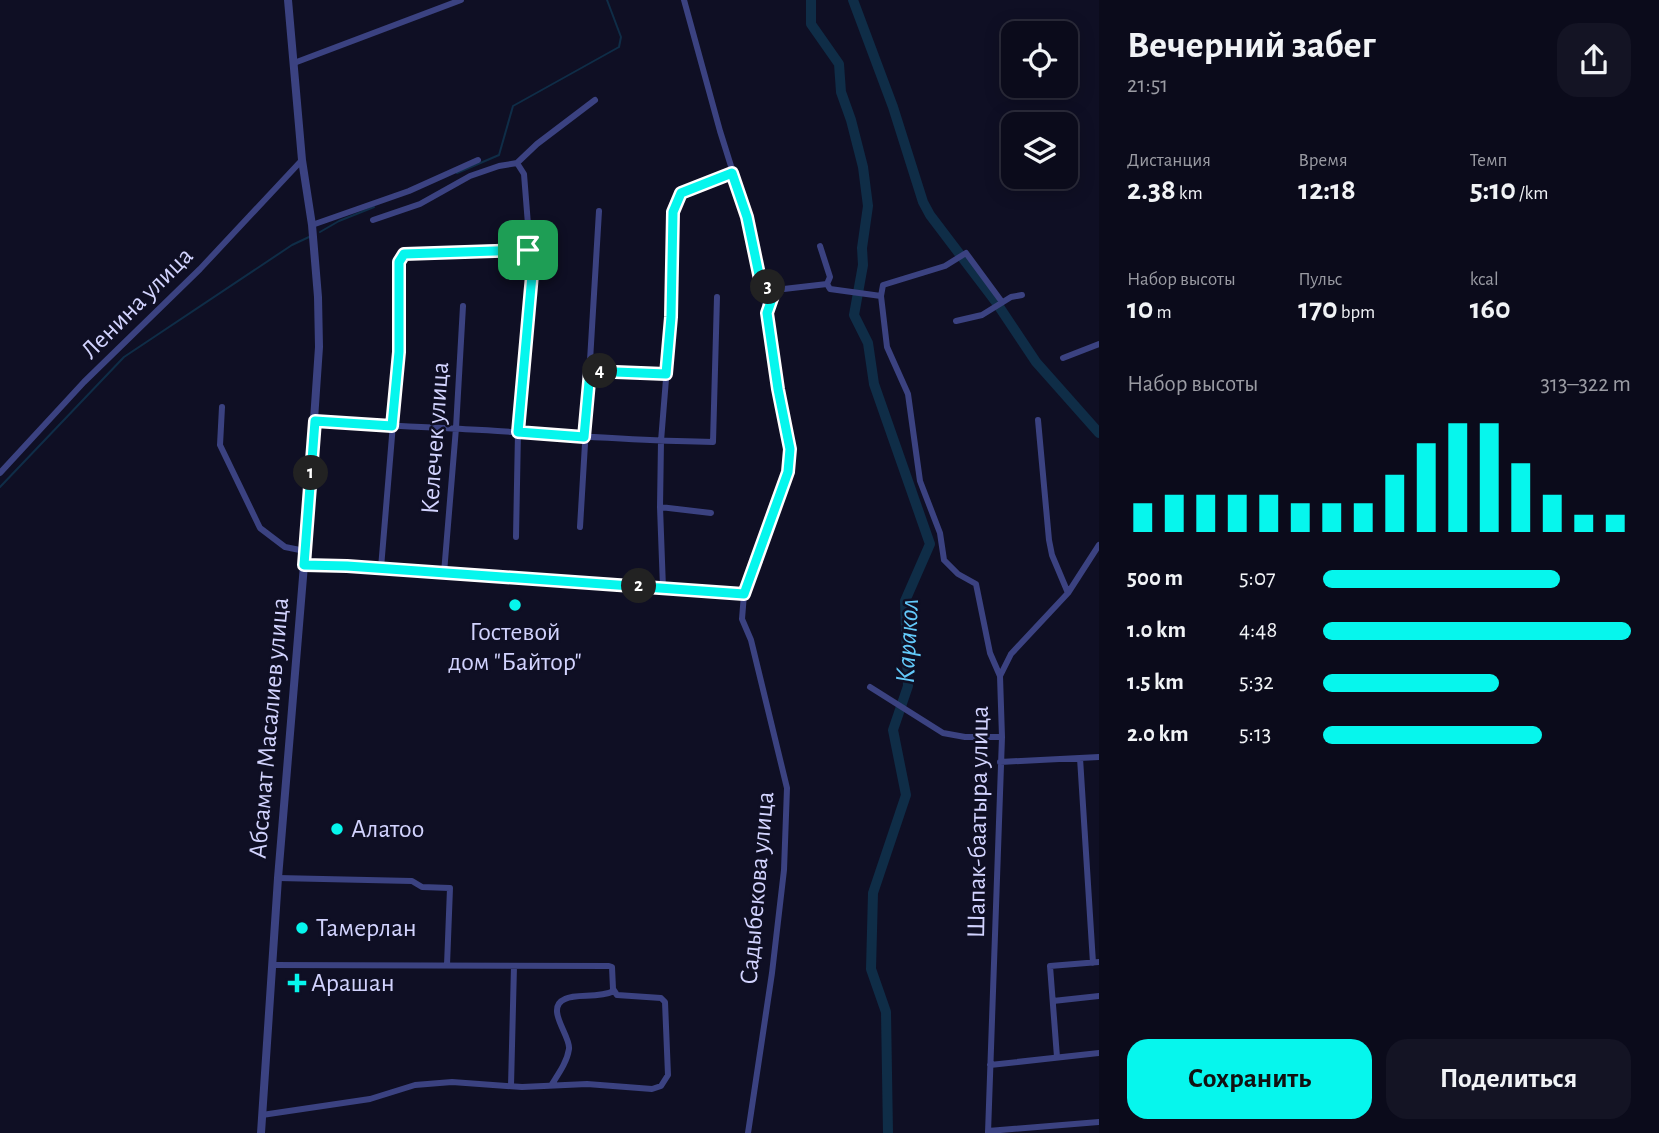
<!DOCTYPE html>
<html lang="ru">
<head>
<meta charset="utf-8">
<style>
	body { margin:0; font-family:"Alegreya Sans",sans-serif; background:#141424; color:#f1f3f6; height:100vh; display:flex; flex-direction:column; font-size:26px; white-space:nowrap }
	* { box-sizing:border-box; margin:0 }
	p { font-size:23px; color:#9a9ba3 }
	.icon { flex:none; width:38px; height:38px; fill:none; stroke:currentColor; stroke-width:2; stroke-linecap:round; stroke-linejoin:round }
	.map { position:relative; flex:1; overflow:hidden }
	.drawer { display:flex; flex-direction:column; background:#0b0b1b; width:560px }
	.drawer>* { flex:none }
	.fabs { position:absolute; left:1001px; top:21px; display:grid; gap:14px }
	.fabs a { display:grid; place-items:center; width:77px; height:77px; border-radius:14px; background:#0b0b1b; box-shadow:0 4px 18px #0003,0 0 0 2px #2b2b3a; font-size:35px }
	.pin { position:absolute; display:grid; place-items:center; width:60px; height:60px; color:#fff; margin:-30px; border-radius:14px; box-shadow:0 4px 10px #0006 }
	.km { position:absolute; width:35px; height:35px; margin:-18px; border-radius:50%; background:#222; color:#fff; font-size:19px; line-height:35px; text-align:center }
	.round { display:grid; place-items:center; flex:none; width:74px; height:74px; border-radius:21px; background:#141424 }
	.head { display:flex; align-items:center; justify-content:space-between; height:119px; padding:0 28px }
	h1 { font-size:38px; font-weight:600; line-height:52px }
	.figures { display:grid; grid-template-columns:repeat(3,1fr); gap:10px; height:119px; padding:7px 28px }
	.figures div { display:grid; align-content:center }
	.figures b { font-size:30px; font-weight:600 }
	.figures small { font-size:19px; font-weight:400 }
	.figures p { font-size:19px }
	.chart { height:196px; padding:14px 28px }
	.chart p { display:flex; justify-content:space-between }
	.chart svg { width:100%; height:126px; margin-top:7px; stroke:#06f6ed; stroke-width:6 }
	.action { display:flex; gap:14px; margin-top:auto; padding:14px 28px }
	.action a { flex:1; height:80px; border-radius:21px; background:#06f6ed; color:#111; font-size:28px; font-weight:600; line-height:80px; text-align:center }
	.action a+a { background:#141424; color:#f1f3f6 }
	ul { padding:0 28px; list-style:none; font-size:23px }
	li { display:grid; grid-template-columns:112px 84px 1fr; align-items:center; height:52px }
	li i { height:18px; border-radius:9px; background:#06f6ed }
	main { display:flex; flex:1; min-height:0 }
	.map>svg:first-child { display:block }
</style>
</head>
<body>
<main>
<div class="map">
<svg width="1099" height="1133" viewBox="0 0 1099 1133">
	<rect width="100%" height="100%" fill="#0f0f24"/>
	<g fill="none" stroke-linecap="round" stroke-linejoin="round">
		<path stroke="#0f2d47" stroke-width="2" d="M457 173 499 155 513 106 619 47 621 37 607 0
			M320 232 339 221 374 207
			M0 487 124 357 292 245 309 237"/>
		<path stroke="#0f2d47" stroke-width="10" d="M811 0V24L839 64 841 92 851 120 863 167 868 206 862 248 863 265 854 315 868 343 874 384 930 544 905 601 908 686 893 730 906 795 873 893 871 969 886 1012 888 1133
			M853 0 893 107 923 202 930 215 996 302 1036 362 1099 433"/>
		<path stroke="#3b4281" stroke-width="6" d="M684 0 720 131 747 217 767 313 778 389 791 449 788 472 744 594 742 619 751 640 787 788 784 870 772 973 748 1133
			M294 63 461 0
			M373 220 420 204 470 176 499 166 517 163 537 144 595 100
			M312 225 409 191 478 160
			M820 246 830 277 827 284
			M768 312 775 290 827 284 830 289 881 296
			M956 321 982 315 1011 297 1022 295
			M1063 358 1099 344
			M590 371 666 374
			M222 407 220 445 260 528 285 547 305 551
			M1038 420 1049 540 1052 555 1068 593
			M315 421C371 425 426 427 482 430 559 435 636 441 713 442L717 297
			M0 473 84 382 200 269 302 160
			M660 507 711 513
			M580 527 599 211
			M516 537 518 432 532 275 524 174 517 163
			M304 565 347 566 744 594
			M381 568 399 352V262L404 254 528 250
			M444 573 456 428 463 306
			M663 588 660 507 661 441 671 317 673 212 681 193 732 173
			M1000 676 990 653 976 584 958 574 944 560 940 533 920 481 908 394 887 347 881 296 883 285 945 266 966 253 1002 302
			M870 687 943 733 965 737H1002
			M1080 758 1093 963
			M1000 762 1099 757
			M278 878 412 881 422 887 450 888 447 965
			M1053 1001 1099 996
			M1057 1057 1050 966 1099 962
			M990 1065 1099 1053
			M552 1084C559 1073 567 1062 569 1049 571 1036 544 1008 565 999 577 993 598 999 614 991
			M511 1086 514 966
			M262 1115 370 1099 415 1085 452 1082 522 1087 587 1084 652 1089 661 1086 668 1075 665 1002 661 998 617 995 613 989 612 967 609 966 272 965
			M988 1131 1099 1122
			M988 1133 1002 737 1000 676 1011 654 1068 593 1099 545"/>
		<path stroke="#3b4281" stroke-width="8" d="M261 1133 278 878 304 565 319 347 318 297 312 225 302 160 288 0"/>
	</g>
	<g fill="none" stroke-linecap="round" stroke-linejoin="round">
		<g stroke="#fff" stroke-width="14">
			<path id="route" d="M732 173 747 217 761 284 775 290 767 313 778 389 790 449 788 472 744 594 347 566 304 565 315 421 392 426 399 352V262L404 254 528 250 532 257V275L518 432 584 437 590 371 666 374 671 317 673 212 681 193Z"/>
		</g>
		<use href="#route" stroke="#06f6ed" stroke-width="9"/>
	</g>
	<g fill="#06f6ed" stroke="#0f0f24" stroke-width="2.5">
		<circle cx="515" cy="605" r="7"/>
		<circle cx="337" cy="829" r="7"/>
		<circle cx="302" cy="928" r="7"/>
		<path d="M293.5 972.5h7v7h7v7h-7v7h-7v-7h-7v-7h7z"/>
	</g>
	<g text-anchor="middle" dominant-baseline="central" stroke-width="5" stroke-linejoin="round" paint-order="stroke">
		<g font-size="26" fill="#d2d3fe" stroke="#0f0f24">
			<text transform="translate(137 303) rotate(-45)">Ленина улица</text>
			<text transform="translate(435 438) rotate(-86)">Келечек улица</text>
			<text transform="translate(269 728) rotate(-85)">Абсамат Масалиев улица</text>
			<text transform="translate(978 822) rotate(-89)">Шапак-баатыра улица</text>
			<text transform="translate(757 888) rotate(-85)">Садыбекова улица</text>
		</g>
		<g font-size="26" fill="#d2d3fe" stroke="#0f0f24" text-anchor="start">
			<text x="515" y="632" text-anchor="middle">Гостевой<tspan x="515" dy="30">дом "Байтор"</tspan></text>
			<text x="351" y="829">Алатоо</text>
			<text x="316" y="928">Тамерлан</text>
			<text x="311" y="983">Арашан</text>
		</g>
		<g font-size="28" font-style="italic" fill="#63cafb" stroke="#0f0f24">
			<text transform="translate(908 641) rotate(-87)">Каракол</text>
		</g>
	</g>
</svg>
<div class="fabs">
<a><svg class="icon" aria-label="locate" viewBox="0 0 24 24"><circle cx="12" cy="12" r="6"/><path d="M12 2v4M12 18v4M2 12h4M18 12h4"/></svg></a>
<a><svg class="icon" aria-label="layers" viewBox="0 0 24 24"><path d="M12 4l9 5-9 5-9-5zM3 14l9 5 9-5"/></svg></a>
</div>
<div class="pin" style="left:528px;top:250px;background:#1e9e55"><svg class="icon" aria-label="arrive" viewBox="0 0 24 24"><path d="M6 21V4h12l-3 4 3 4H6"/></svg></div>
<b class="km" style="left:311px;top:473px">1</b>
<b class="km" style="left:639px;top:586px">2</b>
<b class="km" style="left:768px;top:287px">3</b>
<b class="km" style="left:600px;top:371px">4</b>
</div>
<section class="drawer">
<div class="head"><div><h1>Вечерний забег</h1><p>21:51</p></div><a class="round"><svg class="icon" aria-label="share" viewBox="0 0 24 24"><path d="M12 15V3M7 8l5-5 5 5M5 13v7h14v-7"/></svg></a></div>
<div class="figures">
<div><p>Дистанция</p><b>2.38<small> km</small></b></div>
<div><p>Время</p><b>12:18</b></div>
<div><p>Темп</p><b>5:10<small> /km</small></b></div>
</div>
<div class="figures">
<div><p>Набор высоты</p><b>10<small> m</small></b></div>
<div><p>Пульс</p><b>170<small> bpm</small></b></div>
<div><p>kcal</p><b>160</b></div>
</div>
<div class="chart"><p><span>Набор высоты</span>313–322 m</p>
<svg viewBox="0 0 160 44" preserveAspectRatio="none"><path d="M5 44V34M15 44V31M25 44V31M35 44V31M45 44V31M55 44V34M65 44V34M75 44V34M85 44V24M95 44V13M105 44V6M115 44V6M125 44V20M135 44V31M145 44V38M155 44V38"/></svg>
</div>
<ul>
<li><b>500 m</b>5:07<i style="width:77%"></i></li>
<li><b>1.0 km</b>4:48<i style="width:100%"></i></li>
<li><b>1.5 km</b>5:32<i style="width:57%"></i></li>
<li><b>2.0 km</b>5:13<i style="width:71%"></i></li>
</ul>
<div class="action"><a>Сохранить</a><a>Поделиться</a></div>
</section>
</main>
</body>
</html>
